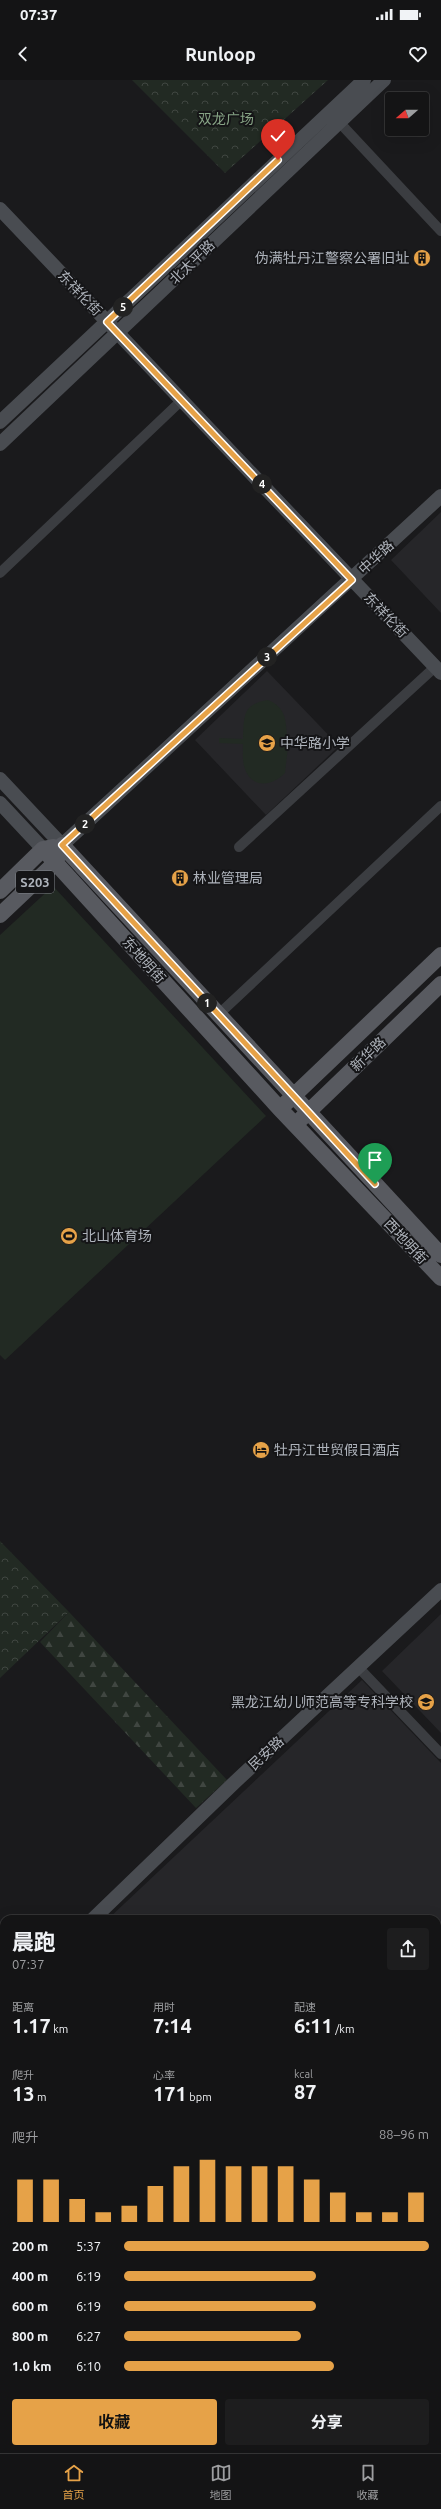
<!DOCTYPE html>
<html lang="zh">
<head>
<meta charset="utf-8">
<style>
	body { margin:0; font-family:Ubuntu,"Noto Sans SC",sans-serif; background:#1d1d1e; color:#f1f3f6; height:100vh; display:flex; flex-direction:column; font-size:15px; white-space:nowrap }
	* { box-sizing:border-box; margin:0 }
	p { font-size:13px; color:#9d9ea0 }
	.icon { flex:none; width:22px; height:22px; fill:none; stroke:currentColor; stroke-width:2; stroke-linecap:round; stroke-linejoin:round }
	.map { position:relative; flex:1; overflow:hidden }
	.side { position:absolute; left:0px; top:1835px; width:441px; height:538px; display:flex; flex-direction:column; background:#141415; border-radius:12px 12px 0 0; box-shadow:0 4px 16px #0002,0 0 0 1px #333334 }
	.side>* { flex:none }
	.needle { width:26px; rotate:250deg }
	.controls { position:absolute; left:385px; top:12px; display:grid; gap:8px }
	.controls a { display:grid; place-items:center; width:44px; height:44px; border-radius:4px; background:#141415; box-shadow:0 4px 16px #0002,0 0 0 1px #333334; font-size:20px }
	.pin { position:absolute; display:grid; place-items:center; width:34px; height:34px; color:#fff; margin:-41px -17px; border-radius:50% 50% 50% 0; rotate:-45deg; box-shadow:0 0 4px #0007 }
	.pin .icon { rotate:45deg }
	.km { position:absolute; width:20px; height:20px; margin:-10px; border-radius:50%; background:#222; color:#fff; font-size:11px; line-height:20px; text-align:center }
	.round { display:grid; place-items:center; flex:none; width:42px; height:42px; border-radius:4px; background:#1d1d1e }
	.head { display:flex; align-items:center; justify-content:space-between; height:68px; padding:0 12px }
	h1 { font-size:22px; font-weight:700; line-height:30px }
	.metrics { display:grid; grid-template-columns:repeat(3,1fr); gap:6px; height:68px; padding:4px 12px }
	.metrics div { display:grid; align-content:center }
	.metrics b { font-size:20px; font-weight:700 }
	.metrics small { font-size:11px; font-weight:400 }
	.metrics p { font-size:11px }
	.chart { height:112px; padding:8px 12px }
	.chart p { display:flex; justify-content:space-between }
	.chart svg { width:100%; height:72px; margin-top:4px; stroke:#e6a248; stroke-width:6 }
	.cta { display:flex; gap:8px; margin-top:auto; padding:8px 12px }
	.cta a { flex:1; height:46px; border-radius:4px; background:#e6a248; color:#111; font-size:16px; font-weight:700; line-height:46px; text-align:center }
	.cta a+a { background:#1d1d1e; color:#f1f3f6 }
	ul { padding:0 12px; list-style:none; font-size:13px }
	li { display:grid; grid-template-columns:64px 48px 1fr; align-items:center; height:30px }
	li i { height:10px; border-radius:5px; background:#e6a248 }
	.status { display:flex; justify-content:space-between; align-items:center; height:28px; padding:0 20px; background:#141415; direction:ltr }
	.status svg { height:11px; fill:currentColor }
	header { display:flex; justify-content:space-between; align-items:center; height:52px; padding:0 12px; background:#141415; font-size:18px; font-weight:700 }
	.tabs { display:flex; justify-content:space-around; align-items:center; height:56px; border-top:1px solid #333334; background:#141415; font-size:11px; color:#9d9ea0 }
	.tabs a { display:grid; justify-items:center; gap:2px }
	.tabs .on { color:#e6a248 }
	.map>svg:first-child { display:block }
</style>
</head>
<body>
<div class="status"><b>07:37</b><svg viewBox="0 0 49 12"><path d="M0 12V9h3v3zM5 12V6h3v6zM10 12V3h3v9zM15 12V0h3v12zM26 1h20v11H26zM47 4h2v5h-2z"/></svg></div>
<header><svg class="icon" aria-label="back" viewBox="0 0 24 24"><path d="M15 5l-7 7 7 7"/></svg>Runloop<svg class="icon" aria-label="heart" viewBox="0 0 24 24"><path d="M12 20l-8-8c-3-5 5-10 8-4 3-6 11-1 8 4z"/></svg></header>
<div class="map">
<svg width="441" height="2373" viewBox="0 0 441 2373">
	<defs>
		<pattern id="forest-firs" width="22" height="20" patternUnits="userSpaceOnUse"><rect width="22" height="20" fill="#222a23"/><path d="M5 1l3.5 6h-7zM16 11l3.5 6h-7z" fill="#404641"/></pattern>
		<pattern id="park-crowns" width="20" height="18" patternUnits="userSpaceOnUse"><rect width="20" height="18" fill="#222a23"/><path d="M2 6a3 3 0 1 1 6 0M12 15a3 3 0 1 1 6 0" fill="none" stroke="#404641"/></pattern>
	</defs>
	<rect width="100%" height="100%" fill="#1a1a1c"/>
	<path fill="#262629" d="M441 432V533L391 480Z
		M267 591 339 666 266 735 195 660Z
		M441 1534V1653L382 1591Z
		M362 1600 441 1683V2330L437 2326V1839H108Z"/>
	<path fill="#222a23" d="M268 620C287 628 286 642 287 660L307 661V667L288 666 285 693C273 706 252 709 245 689 242 682 243 672 243 664L219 663V658L243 659C244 637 242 624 268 620Z
		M53 806 266 1036 5 1280 0 1275V855Z"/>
	<path fill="url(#forest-firs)" d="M69 1532 227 1700 196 1728 40 1562Z
		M0 2201 4 2209V2369H25L20 2373H0Z"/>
	<path fill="url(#park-crowns)" d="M132 0H328L225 93Z
		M0 1461 69 1532 0 1598Z"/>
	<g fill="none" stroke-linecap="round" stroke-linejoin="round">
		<path stroke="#3b3d41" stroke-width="10" d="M339 42 441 151
			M0 493 182 320
			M239 767 435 587
			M218 935 441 726
			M358 1587 441 1674
			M437 2334 441 2339
			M188 2373 192 2369"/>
		<path stroke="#494c51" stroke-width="14" d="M0 129 441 593
			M0 342 364 0
			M0 364 384 0
			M0 699 62 765 441 416
			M0 723 43 769
			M93 1839 236 1701 441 1510
			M0 1929 4 1925"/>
		<path stroke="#585a60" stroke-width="16" d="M62 765 441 1175
			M43 769 280 1029 441 1198
			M0 811 43 769 53 767
			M0 835 56 782 59 773
			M286 1023 441 875
			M301 1039 441 904"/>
	</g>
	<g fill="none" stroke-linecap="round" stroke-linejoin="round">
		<g stroke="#fff" stroke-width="8">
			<path id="route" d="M278 80 107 242 352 500 62 765 375 1104"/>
		</g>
		<use href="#route" stroke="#e6a248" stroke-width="5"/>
	</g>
	<defs>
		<g id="building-disc" transform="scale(0.9)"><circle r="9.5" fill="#e6a248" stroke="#151517"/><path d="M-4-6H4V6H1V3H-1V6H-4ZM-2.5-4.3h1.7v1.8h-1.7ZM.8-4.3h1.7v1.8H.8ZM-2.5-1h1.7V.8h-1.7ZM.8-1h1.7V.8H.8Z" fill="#111"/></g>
		<g id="school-disc" transform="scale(0.9)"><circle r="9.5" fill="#e6a248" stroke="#151517"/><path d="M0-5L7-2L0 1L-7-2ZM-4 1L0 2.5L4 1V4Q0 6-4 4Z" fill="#111"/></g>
		<g id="stadium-disc" transform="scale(0.9)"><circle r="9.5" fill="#e6a248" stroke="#151517"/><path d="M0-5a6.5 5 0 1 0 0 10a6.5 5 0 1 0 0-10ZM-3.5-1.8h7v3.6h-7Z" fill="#111"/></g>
		<g id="hotel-disc" transform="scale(0.9)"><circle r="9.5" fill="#e6a248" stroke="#151517"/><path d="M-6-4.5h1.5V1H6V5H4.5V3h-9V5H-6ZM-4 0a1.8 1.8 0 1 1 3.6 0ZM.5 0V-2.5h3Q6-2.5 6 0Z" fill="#111"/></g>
	</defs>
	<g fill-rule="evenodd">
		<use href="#building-disc" x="422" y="178"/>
		<use href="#school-disc" x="267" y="663"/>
		<use href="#building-disc" x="180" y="798"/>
		<use href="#stadium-disc" x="69" y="1156"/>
		<use href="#hotel-disc" x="261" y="1370"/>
		<use href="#school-disc" x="426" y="1622"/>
	</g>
	<g text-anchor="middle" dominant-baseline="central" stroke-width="4" stroke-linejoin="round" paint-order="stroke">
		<rect fill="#151517" stroke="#80848a" stroke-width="1" x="16" y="791" width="38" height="22" rx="3"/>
		<g font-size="13" font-weight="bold" fill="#aeb3bb">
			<text x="35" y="802">S203</text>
		</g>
		<g font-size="14" fill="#87a486" stroke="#151517">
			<text x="226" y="39">双龙广场</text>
		</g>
		<g font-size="14" fill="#aeb3bb" stroke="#151517" text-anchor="start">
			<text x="409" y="178" text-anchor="end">伪满牡丹江警察公署旧址</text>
			<text x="280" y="663">中华路小学</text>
			<text x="193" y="798">林业管理局</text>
			<text x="82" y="1156">北山体育场</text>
			<text x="274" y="1370">牡丹江世贸假日酒店</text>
			<text x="413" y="1622" text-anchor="end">黑龙江幼儿师范高等专科学校</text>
		</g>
		<g font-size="14" fill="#aeb3bb" stroke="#151517">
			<text transform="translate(192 182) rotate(-44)">北太平路</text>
			<text transform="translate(80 213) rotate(46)">东祥伦街</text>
			<text transform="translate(376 477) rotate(-43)">中华路</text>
			<text transform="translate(386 535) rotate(46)">东祥伦街</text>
			<text transform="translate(144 880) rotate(48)">东地明街</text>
			<text transform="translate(368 974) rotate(-44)">新华路</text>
			<text transform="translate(406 1161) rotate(47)">西地明街</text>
			<text transform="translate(266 1673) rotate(-43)">民安路</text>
		</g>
	</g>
</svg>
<div class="controls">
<a><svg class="needle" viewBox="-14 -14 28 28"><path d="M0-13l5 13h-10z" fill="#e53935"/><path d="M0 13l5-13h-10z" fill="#9d9ea0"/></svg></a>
</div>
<div class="pin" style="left:375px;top:1104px;background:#1e9e55"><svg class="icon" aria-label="arrive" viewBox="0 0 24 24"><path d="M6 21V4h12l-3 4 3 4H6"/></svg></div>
<div class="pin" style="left:278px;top:80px;background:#d93025"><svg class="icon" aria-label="check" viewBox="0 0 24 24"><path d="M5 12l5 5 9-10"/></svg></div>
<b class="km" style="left:207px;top:923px">1</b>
<b class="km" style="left:85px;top:744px">2</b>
<b class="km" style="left:267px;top:577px">3</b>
<b class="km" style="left:262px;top:404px">4</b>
<b class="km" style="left:123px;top:227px">5</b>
<section class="side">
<div class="head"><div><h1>晨跑</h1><p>07:37</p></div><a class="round"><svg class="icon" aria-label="share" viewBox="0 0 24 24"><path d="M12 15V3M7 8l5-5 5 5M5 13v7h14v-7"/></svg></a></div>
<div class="metrics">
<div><p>距离</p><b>1.17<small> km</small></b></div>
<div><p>用时</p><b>7:14</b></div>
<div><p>配速</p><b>6:11<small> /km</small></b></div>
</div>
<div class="metrics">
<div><p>爬升</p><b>13<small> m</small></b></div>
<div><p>心率</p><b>171<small> bpm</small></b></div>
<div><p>kcal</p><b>87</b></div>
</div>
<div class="chart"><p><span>爬升</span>88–96 m</p>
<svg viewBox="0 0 160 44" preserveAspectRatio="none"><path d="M5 44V18M15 44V18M25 44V30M35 44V38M45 44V34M55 44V22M65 44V10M75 44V6M85 44V10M95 44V10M105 44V10M115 44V18M125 44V26M135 44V38M145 44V38M155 44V26"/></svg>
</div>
<ul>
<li><b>200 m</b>5:37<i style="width:100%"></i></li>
<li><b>400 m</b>6:19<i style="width:63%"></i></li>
<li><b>600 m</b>6:19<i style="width:63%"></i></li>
<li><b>800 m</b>6:27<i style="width:58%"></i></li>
<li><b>1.0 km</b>6:10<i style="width:69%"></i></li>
</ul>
<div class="cta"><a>收藏</a><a>分享</a></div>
</section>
</div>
<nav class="tabs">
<a class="on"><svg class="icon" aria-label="home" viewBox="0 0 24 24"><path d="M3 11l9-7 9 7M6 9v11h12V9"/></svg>首页</a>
<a><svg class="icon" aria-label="map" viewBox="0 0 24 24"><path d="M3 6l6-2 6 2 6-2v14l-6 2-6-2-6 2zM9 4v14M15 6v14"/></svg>地图</a>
<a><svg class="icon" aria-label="saved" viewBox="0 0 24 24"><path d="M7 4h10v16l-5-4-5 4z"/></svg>收藏</a>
</nav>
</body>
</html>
